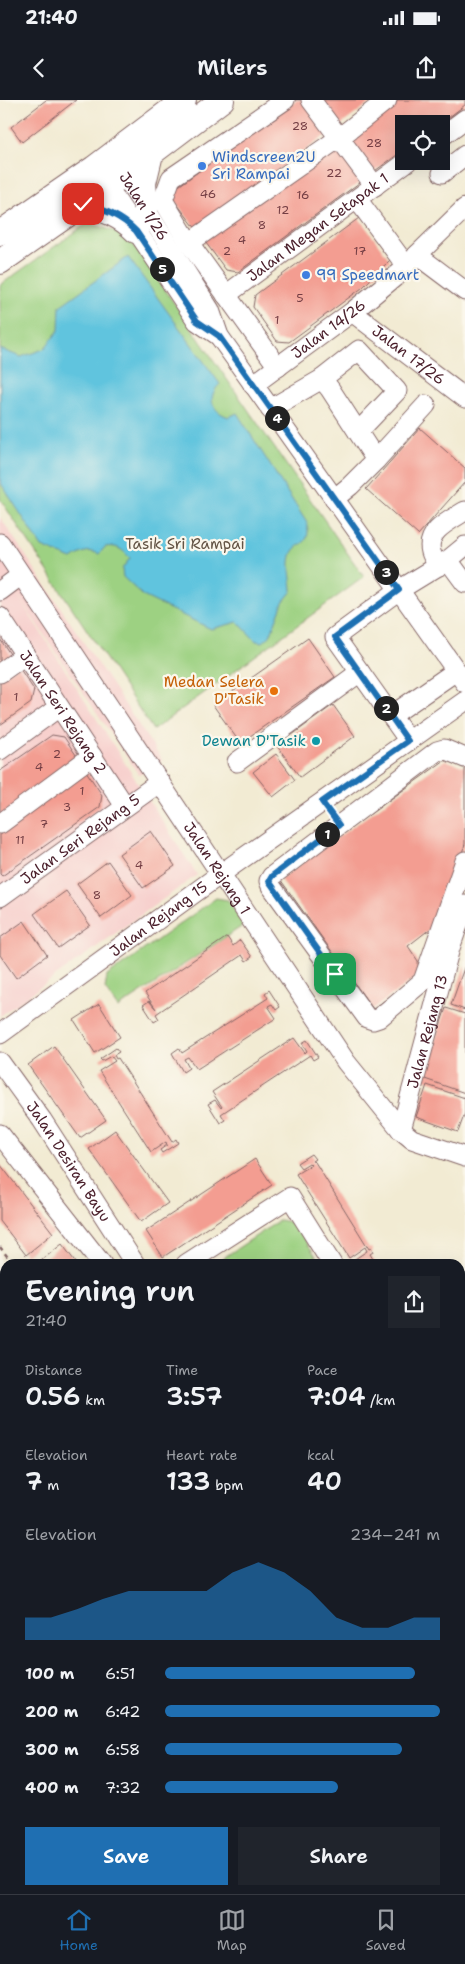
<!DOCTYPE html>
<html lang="en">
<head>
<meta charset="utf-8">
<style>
	body { margin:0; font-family:"Shantell Sans",sans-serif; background:#20242c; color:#f1f3f6; height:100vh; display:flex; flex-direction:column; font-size:19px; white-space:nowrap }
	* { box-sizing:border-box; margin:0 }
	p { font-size:16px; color:#9ea1a6 }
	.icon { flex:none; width:28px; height:28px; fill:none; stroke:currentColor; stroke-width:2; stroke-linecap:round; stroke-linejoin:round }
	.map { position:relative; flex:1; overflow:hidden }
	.sheet { position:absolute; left:0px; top:1159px; width:465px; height:636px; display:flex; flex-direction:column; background:#171b24; border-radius:15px 15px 0 0; box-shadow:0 5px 20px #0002 }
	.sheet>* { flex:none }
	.controls { position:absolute; left:395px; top:15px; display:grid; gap:10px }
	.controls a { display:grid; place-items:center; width:55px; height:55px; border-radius:0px; background:#171b24; box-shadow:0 5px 20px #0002; font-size:25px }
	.pin { position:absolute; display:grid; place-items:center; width:42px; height:42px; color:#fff; margin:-21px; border-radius:10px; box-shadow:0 2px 8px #0006 }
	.km { position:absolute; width:25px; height:25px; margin:-12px; border-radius:50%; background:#222; color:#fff; font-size:14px; line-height:25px; text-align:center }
	.round { display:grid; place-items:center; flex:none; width:52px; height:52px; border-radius:0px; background:#20242c }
	.summary { display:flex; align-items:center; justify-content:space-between; height:85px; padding:0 25px }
	h1 { font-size:28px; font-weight:600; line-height:38px }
	.stats { display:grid; grid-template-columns:repeat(3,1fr); gap:8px; height:85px; padding:5px 25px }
	.stats div { display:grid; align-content:center }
	.stats b { font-size:25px; font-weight:600 }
	.stats small { font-size:14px; font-weight:400 }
	.stats p { font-size:14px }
	.chart { height:140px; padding:10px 25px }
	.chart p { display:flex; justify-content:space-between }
	.chart svg { width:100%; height:90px; margin-top:5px; fill:#1f6fb2; opacity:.7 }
	.button { display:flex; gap:10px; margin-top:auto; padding:10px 25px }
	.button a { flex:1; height:58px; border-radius:0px; background:#1f6fb2; color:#fff; font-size:20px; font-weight:600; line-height:58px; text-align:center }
	.button a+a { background:#20242c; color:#f1f3f6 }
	ul { padding:0 25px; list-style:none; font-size:16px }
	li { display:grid; grid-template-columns:80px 60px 1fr; align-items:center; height:38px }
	li i { height:12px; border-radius:6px; background:#1f6fb2 }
	.status { display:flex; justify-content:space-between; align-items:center; height:35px; padding:0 25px; background:#171b24; direction:ltr }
	.status svg { height:14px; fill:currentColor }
	header { display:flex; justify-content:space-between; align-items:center; height:65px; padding:0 25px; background:#171b24; font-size:22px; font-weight:600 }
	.dock { display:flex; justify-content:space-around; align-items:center; height:70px; border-top:1px solid #363941; background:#171b24; font-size:14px; color:#9ea1a6 }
	.dock a { display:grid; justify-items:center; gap:2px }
	.dock .on { color:#1f6fb2 }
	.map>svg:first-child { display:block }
</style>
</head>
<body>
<div class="status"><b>21:40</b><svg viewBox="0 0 49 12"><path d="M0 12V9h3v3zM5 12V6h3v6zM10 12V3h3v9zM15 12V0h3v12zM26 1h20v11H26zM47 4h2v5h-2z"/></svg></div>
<header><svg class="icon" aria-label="back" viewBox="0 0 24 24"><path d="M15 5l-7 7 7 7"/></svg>Milers<svg class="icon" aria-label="share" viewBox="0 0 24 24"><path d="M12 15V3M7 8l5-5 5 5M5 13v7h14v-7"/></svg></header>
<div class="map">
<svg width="465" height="1794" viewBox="0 0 465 1794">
	<rect width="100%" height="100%" fill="#fbf7ec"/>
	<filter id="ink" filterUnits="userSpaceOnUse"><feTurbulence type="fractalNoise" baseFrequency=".02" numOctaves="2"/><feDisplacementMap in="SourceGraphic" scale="10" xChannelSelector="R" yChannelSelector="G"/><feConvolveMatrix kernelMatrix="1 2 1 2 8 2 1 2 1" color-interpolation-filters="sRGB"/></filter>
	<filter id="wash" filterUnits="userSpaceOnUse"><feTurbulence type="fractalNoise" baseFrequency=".0096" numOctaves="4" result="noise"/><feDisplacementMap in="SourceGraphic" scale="20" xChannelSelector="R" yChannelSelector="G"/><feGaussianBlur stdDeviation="1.12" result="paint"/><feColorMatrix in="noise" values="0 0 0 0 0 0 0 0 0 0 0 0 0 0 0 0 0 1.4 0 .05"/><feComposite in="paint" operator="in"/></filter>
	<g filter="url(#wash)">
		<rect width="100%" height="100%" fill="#f2ebd3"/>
		<path fill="#f7d0cd" d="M0 417 162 660 139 675 11 486 197 775 0 916Z"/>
		<path fill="#9dd182" stroke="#747856" d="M88 123 127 135 364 477 153 630 0 399V185Z
			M216 798 228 800 244 825 118 908 105 889 107 876Z
			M280 1120 294 1123 321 1164H214Z
			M460 1298 465 1299V1331H460Z
			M122 1790H160L161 1794H121Z"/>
		<path fill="#60c4de" stroke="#557284" d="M128 157 220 284C206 297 212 312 229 317L237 313 307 423C312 449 295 440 291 456 288 466 292 481 292 491L283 502 270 536 263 542 256 541 238 522 211 529 143 496 123 477 122 469 130 458C122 449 117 445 105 447L99 454C88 449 82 452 72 459L42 447 0 382V249L21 257 44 249 59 230 60 206Z"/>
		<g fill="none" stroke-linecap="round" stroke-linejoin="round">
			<path stroke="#60c4de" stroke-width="4" d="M0 1351 5 1358
				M170 1790 171 1794"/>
		</g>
		<g id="blocks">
			<path fill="#f39d91" d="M46 0H76L22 42 11 27Z
				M296 0H304L329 33 197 130 174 100 176 88Z
				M318 0H374L338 27Z
				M394 0H465V5L440 24H404V50L372 73 345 36Z
				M336 43 363 80 238 172 226 170 203 139Z
				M359 118 390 160 362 188 289 242 277 241 253 207 255 195Z
				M420 328 465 368V382L418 435 366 389Z
				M308 538 335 577 240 643 213 605Z
				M0 539 12 557 0 565Z
				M18 566 34 590 31 603 0 625V579Z
				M333 605 355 636 300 677 277 646Z
				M52 635 64 637 80 661 0 717V671Z
				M276 654 295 680 273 697 253 672Z
				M445 660 465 667V744L443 809 435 825 408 846 418 861 419 875 373 909 280 779Z
				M86 671 102 695 100 707 2 776 0 774V732Z
				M151 731 175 766 143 788 119 754Z
				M108 761 132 795 101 818 77 784Z
				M66 791 90 825 58 848 34 814Z
				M24 821 47 855 16 878 0 855V838Z
				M227 837 233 846 240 840 252 857 246 861 242 855 156 914 159 919 154 922 143 905 149 901 156 909 145 893Z
				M465 865V910L451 905Z
				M269 890 280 907 276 910 272 904 268 906 276 918 197 969 188 957 184 959 189 968 183 972 172 953 179 948 182 953 268 898 265 893Z
				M99 904 120 937 95 953 74 920Z
				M446 908 465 914V993L422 978Z
				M294 938 305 953 307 951 302 943 307 940 318 957 313 960 310 955 221 1014 225 1020 220 1023 208 1004 215 1000 221 1008 222 1007 212 992Z
				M54 946 106 1020 80 1038 28 965Z
				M116 948 119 952 114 955 116 959 118 958 172 1042 176 1039 178 1043 162 1053 160 1050 167 1045 166 1042 151 1052 99 971 115 961 111 956 102 961 100 959Z
				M427 985 465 998V1013L458 1032 416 1017Z
				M115 1030 168 1103 141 1122 89 1049Z
				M311 1054 315 1059 312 1061 315 1062 369 1149 371 1148 373 1152 370 1154 376 1164H365L368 1162 366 1159 358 1164 355 1159 367 1151 365 1147 349 1158 296 1074 311 1065 309 1063 301 1068 297 1063Z
				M255 1059 272 1085 163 1157 146 1131Z
				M0 1064 53 1133 26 1155 0 1121Z
				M62 1144 77 1164H37Z
				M465 1225V1250L460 1253V1228Z
				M5 1656V1790H60L61 1794H0V1658Z
				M465 1670V1734L460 1747V1682Z
				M460 1750 465 1752V1794H456L458 1790H460Z
				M218 1790H323L321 1794H228Z"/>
		</g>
	</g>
	<g filter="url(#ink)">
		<use href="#blocks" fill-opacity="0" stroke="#856666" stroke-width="1"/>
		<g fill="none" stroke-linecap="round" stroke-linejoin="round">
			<g stroke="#856666" stroke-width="21">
				<g id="minor">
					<path d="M311 0 375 86"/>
					<path d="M441 37 465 19"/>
					<path id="s1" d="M117 64 210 210 219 236 465 583"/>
					<path d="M442 73 465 55"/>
					<path d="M100 76 197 221 219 236"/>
					<path d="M357 99 407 167"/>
					<path d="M189 143 339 38 387 0"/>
					<path d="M417 155 465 191"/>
					<path id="s2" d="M226 195 408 61"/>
					<path id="s3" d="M352 212 465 298"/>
					<path d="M278 267 189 143 163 100 171 78 285 0"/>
					<path d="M322 279 359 250 397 291 358 332"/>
					<path id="s4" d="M253 285 352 212 407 167 417 155 465 108"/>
					<path d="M270 309 322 279 330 289 376 360 350 386 334 399"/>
					<path d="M376 360 426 305"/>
					<path id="s5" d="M0 443 346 962 401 1030 412 1039 465 1057"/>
					<path d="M448 460 465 483"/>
					<path d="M439 466C436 462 432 456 431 452 425 431 451 420 465 411"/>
					<path d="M0 491 20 476"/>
					<path id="s6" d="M0 517 125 706"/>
					<path d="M0 573 25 555"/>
					<path d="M391 616 456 571"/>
					<path d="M409 641 335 537 399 490 448 460 465 446"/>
					<path d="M0 650 59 607"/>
					<path d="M465 658 444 649 437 651 272 776 269 781 271 786 367 918 373 920 379 918 423 881 465 761"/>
					<path d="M237 662 360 572"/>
					<path d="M0 724 92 656"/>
					<path id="s7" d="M0 797 160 682"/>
					<path id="s8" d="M0 934 222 773 465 601"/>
					<path id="s9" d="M0 962 42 1020 135 1164"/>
					<path id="s10" d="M401 1030 450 848 465 805"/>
					<path d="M0 1034 102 1164"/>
					<path d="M186 1164 290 1097 332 1164"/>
					<path d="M460 1424 465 1423"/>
					<path d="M460 1534V1536"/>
					<path d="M0 1574 5 1572"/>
					<path d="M194 1790V1794"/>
					<path d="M334 1794 336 1790"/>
					<path d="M352 1794 353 1790"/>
					<path d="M371 1794 372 1790"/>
				</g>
			</g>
			<g stroke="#856666" stroke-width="26">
				<path id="major" d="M83 104C104 109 121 116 136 131
					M146 110 144 83 151 54
					M0 133 94 68 184 0
					M0 162 107 87 222 0"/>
			</g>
			<path stroke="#856666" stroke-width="2.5" stroke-dasharray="4 4" stroke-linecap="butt" d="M0 1147 13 1164
				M460 1299 465 1300
				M460 1322H465
				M0 1470 5 1474"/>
			<use href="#minor" stroke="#fff" stroke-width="19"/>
			<use href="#major" stroke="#fff" stroke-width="24"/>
		</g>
	</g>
	<g fill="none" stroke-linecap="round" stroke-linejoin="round" filter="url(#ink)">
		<g stroke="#fff" stroke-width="10">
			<path id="route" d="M83 104C104 109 121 116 136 131L197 221 219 236 399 490 335 537 408 641 322 702 339 725 272 776 269 781 335 874"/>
		</g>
		<use href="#route" stroke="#1f6fb2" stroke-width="6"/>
	</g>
	<g fill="#3f7fe0" stroke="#fbf7ec" stroke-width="2">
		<circle cx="202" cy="66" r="5"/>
		<circle cx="306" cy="175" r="5"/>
	</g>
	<circle fill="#e8710a" stroke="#fbf7ec" stroke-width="2" cx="274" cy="591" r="5"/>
	<circle fill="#0f9aa8" stroke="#fbf7ec" stroke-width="2" cx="316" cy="641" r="5"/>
	<g text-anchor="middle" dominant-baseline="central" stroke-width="4.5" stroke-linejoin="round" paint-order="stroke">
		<g font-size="12" fill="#743e44">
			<text x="300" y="26">28</text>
			<text x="374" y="43">28</text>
			<text x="334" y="73">22</text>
			<text x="208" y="94">46</text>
			<text x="303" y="95">16</text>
			<text x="283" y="110">12</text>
			<text x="262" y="125">8</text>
			<text x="242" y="140">4</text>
			<text x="227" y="151">2</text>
			<text x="360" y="151">17</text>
			<text x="300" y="198">5</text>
			<text x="277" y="220">1</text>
			<text x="16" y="597">1</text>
			<text x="57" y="654">2</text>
			<text x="39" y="667">4</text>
			<text x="82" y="691">1</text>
			<text x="67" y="707">3</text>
			<text x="44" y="724">7</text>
			<text x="20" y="740">11</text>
			<text x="139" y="765">4</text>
			<text x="97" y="795">8</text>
		</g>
		<g font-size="15" fill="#366cbe" stroke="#fbf7ec" text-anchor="start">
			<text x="212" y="57">Windscreen2U<tspan x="212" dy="17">Sri Rampai</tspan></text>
			<text x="316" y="175">99 Speedmart</text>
		</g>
		<g font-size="15" fill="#4a1f2b" stroke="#fbf7ec">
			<text stroke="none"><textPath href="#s1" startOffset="50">Jalan 1/26</textPath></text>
			<text stroke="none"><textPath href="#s2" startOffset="114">Jalan Megan Setapak 1</textPath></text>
			<text stroke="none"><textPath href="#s4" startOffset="94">Jalan 14/26</textPath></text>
			<text stroke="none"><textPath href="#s3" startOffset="71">Jalan 17/26</textPath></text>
			<text stroke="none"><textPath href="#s6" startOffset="114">Jalan Seri Rejang 2</textPath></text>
			<text stroke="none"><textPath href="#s7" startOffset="99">Jalan Seri Rejang 5</textPath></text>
			<text stroke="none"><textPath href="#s5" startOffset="391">Jalan Rejang 1</textPath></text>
			<text stroke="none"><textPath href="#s8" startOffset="196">Jalan Rejang 15</textPath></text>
			<text stroke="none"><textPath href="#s10" startOffset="102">Jalan Rejang 13</textPath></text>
			<text stroke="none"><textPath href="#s9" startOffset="121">Jalan Desiran Bayu</textPath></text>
		</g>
		<g font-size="15" fill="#635445" stroke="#fbf7ec">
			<text x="185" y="444">Tasik Sri Rampai</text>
		</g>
		<g font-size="15" fill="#c56008" stroke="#fbf7ec" text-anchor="end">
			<text x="264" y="582">Medan Selera<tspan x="264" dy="17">D'Tasik</tspan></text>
		</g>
		<g font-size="15" fill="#0d838f" stroke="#fbf7ec" text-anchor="end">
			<text x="306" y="641">Dewan D'Tasik</text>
		</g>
	</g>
</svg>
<div class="controls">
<a><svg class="icon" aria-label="locate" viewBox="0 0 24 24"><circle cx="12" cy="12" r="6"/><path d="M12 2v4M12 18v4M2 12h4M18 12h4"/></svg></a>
</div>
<div class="pin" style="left:335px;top:874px;background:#1e9e55"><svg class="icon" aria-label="arrive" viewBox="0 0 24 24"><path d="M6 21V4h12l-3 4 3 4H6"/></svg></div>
<div class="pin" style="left:83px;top:104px;background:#d93025"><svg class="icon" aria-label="check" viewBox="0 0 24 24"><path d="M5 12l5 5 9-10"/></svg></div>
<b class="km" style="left:327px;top:734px">1</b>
<b class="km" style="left:386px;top:608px">2</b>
<b class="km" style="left:386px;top:472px">3</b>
<b class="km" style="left:277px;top:318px">4</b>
<b class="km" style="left:162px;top:169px">5</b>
<section class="sheet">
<div class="summary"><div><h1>Evening run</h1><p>21:40</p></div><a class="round"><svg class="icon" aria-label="share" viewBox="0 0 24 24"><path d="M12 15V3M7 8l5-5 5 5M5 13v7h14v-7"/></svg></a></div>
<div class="stats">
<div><p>Distance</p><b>0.56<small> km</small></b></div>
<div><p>Time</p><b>3:57</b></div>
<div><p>Pace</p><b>7:04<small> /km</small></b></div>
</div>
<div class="stats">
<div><p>Elevation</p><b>7<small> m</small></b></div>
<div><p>Heart rate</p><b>133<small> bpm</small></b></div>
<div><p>kcal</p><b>40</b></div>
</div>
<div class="chart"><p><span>Elevation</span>234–241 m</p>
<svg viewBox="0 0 160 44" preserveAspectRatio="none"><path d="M0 44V33L10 33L20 29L30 24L40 20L50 20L60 20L70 20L80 11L90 6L100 11L110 20L120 33L130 38L140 38L150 33L160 33V44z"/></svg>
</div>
<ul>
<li><b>100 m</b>6:51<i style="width:91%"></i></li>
<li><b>200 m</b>6:42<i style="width:100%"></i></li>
<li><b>300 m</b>6:58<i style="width:86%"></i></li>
<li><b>400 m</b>7:32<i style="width:63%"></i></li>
</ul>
<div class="button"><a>Save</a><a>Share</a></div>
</section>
</div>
<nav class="dock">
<a class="on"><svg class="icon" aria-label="home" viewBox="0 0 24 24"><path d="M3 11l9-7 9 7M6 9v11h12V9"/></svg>Home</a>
<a><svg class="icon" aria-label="map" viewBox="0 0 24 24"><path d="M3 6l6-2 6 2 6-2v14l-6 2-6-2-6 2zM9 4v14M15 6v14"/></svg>Map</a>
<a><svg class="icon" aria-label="saved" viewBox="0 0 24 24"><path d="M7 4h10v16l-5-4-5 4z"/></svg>Saved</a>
</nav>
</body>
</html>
